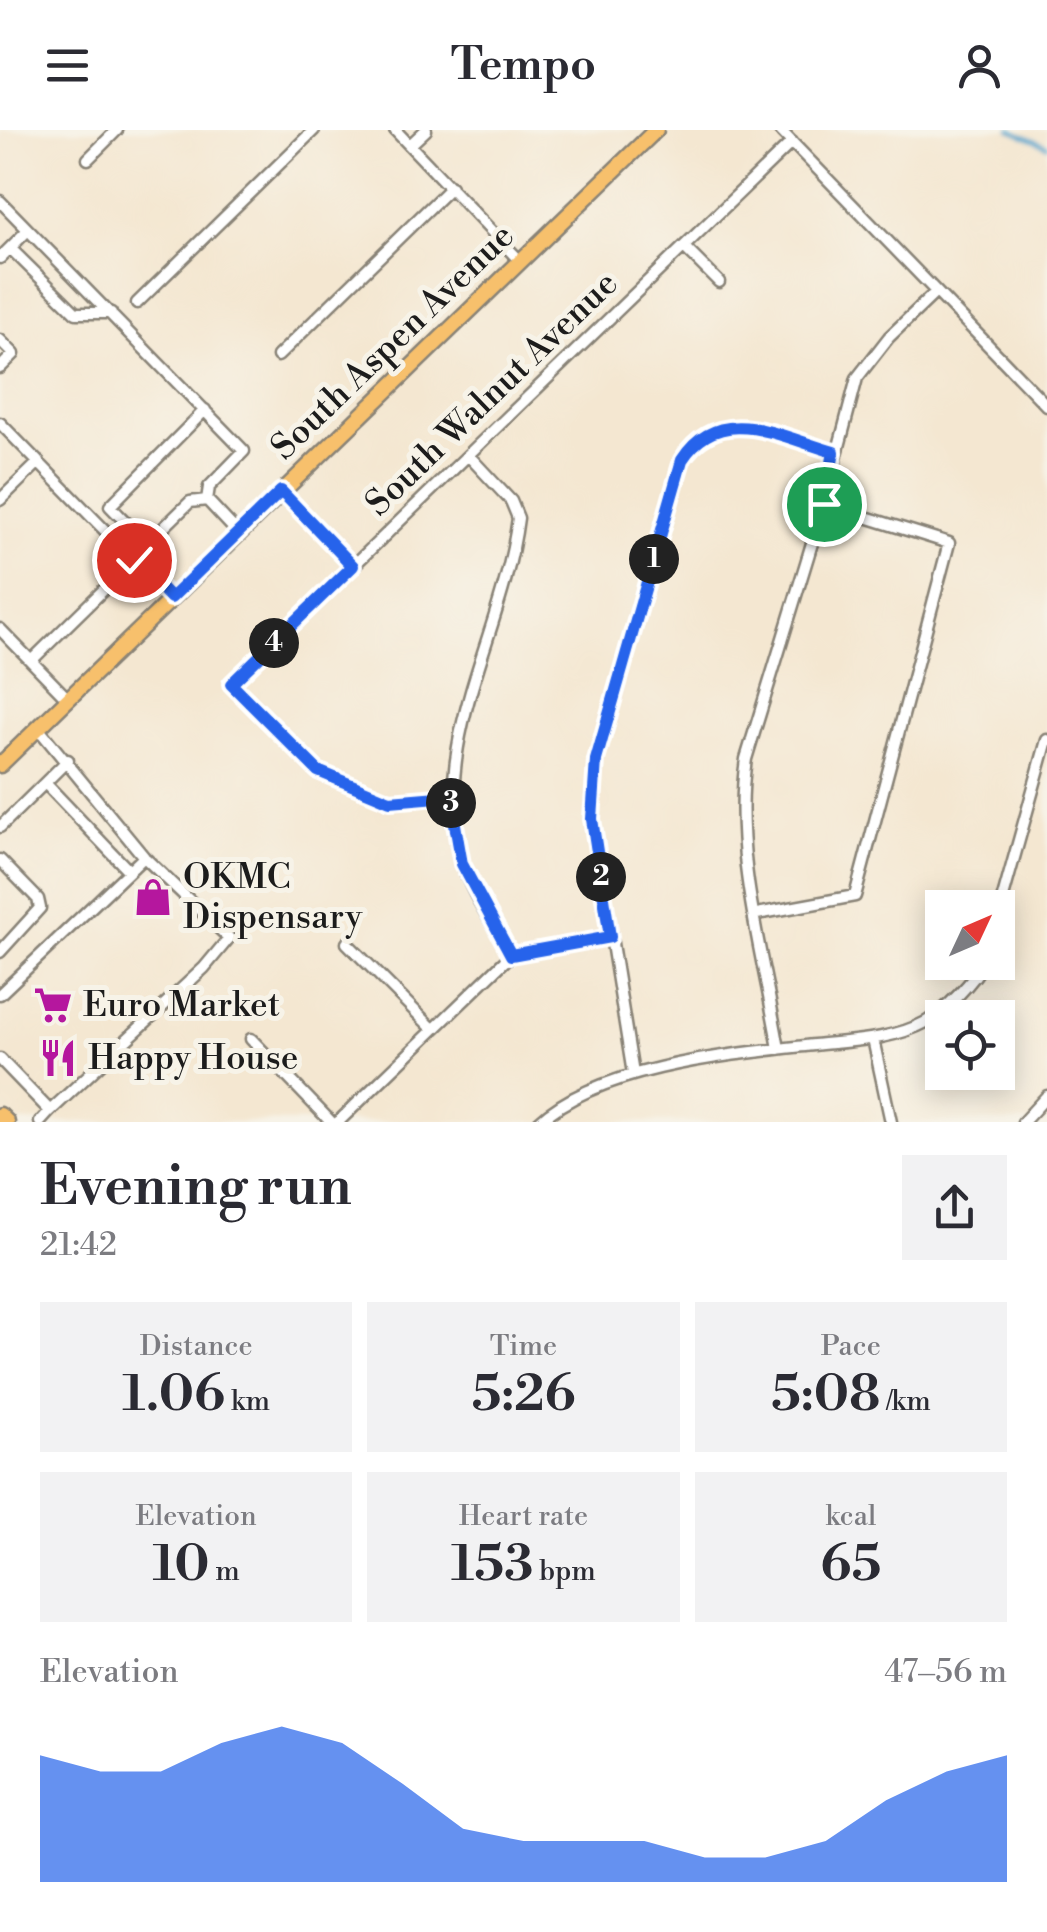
<!DOCTYPE html>
<html lang="en">
<head>
<meta charset="utf-8">
<style>
	body { margin:0; font-family:"Libre Bodoni",serif; background:#f2f2f3; color:#2b2b33; height:100vh; display:flex; flex-direction:column; font-size:38px; white-space:nowrap }
	* { box-sizing:border-box; margin:0 }
	p { font-size:32px; color:#7c7c81 }
	.icon { flex:none; width:55px; height:55px; fill:none; stroke:currentColor; stroke-width:2; stroke-linecap:round; stroke-linejoin:round }
	.map { position:relative; height:992px; overflow:hidden }
	.sheet { display:flex; flex-direction:column; background:#fff; flex:1 }
	.sheet>* { flex:none }
	.needle { width:65px; rotate:46deg }
	.fabs { position:absolute; left:925px; top:760px; display:grid; gap:20px }
	.fabs a { display:grid; place-items:center; width:90px; height:90px; border-radius:0px; background:#fff; box-shadow:0 5px 25px #0003; font-size:50px }
	.pin { position:absolute; display:grid; place-items:center; width:85px; height:85px; color:#fff; margin:-42px; border:5px solid #fff; border-radius:50%; box-shadow:0 2px 10px #0007 }
	.km { position:absolute; width:50px; height:50px; margin:-25px; border-radius:50%; background:#222; color:#fff; font-size:28px; line-height:50px; text-align:center }
	.round { display:grid; place-items:center; flex:none; width:105px; height:105px; border-radius:0px; background:#f2f2f3 }
	.headline { display:flex; align-items:center; justify-content:space-between; height:170px; padding:0 40px }
	h1 { font-size:55px; font-weight:600; line-height:75px }
	.figures { display:grid; grid-template-columns:repeat(3,1fr); gap:15px; height:170px; padding:10px 40px }
	.figures div { display:grid; align-content:center; border-radius:0px; background:#f2f2f3; text-align:center }
	.figures b { font-size:50px; font-weight:600 }
	.figures small { font-size:28px; font-weight:400 }
	.figures p { font-size:28px }
	.chart { height:280px; padding:20px 40px }
	.chart p { display:flex; justify-content:space-between }
	.chart svg { width:100%; height:180px; margin-top:10px; fill:#2563eb; opacity:.7 }
	header { display:flex; justify-content:space-between; align-items:center; height:130px; padding:0 40px; background:#fff; font-size:45px; font-weight:600 }
	.map>svg:first-child { display:block }
</style>
</head>
<body>
<header><svg class="icon" aria-label="menu" viewBox="0 0 24 24"><path d="M4 6h16M4 12h16M4 18h16"/></svg>Tempo<svg class="icon" aria-label="person" viewBox="0 0 24 24"><circle cx="12" cy="8" r="4"/><path d="M4 21q1-7 8-7t8 7"/></svg></header>
<div class="map">
<svg width="1047" height="992" viewBox="0 0 1047 992">
	<rect width="100%" height="100%" fill="#f7f3e8"/>
	<filter id="ink" filterUnits="userSpaceOnUse"><feTurbulence type="fractalNoise" baseFrequency=".01" numOctaves="2"/><feDisplacementMap in="SourceGraphic" scale="20" xChannelSelector="R" yChannelSelector="G"/><feConvolveMatrix kernelMatrix="1 2 1 2 8 2 1 2 1" color-interpolation-filters="sRGB"/></filter>
	<filter id="wash" filterUnits="userSpaceOnUse"><feTurbulence type="fractalNoise" baseFrequency=".0048" numOctaves="4" result="noise"/><feDisplacementMap in="SourceGraphic" scale="40" xChannelSelector="R" yChannelSelector="G"/><feGaussianBlur stdDeviation="2.25" result="paint"/><feColorMatrix in="noise" values="0 0 0 0 0 0 0 0 0 0 0 0 0 0 0 0 0 1.4 0 .05"/><feComposite in="paint" operator="in"/></filter>
	<g filter="url(#wash)">
		<rect width="100%" height="100%" fill="#f4e7d1"/>
		<g fill="none" stroke-linecap="round" stroke-linejoin="round">
			<path stroke="#52a4cd" stroke-width="4" d="M1011 0 1047 16"/>
		</g>
	</g>
	<g filter="url(#ink)">
		<g fill="none" stroke-linecap="round" stroke-linejoin="round">
			<g stroke="#888276" stroke-width="15">
				<path id="minor" d="M395 0 520 131
					M780 0 1047 276
					M410 15 426 0
					M88 29 117 0
					M0 71 244 321 209 357 207 370 238 403
					M684 117 719 152
					M10 118 76 183H111
					M0 128 28 100
					M137 173 314 0
					M0 210 14 224 0 238
					M278 226 451 57
					M205 280 110 376 147 414 190 372 207 370
					M0 293 171 468
					M468 325 511 371 518 388C503 506 430 607 461 730 470 762 495 796 511 825
					M281 361 353 436
					M0 370 39 332
					M0 499 68 569
					M31 531 134 430
					M38 598 144 727
					M45 653 129 741
					M450 666 390 671 318 641 231 554 792 12
					M0 697 68 630
					M0 730 38 769 40 778 0 822
					M757 784 855 766 949 413 824 374
					M998 785 1047 610
					M347 813 432 898
					M0 864 144 727 229 808 204 838 50 981
					M251 909 331 992
					M873 909 891 992
					M779 919C763 825 732 723 746 629L824 374 857 248 889 207 936 162
					M0 929 50 981 40 992
					M633 944 592 689 596 631 682 330C720 271 780 307 835 322
					M338 992 511 825 610 807
					M539 992C599 936 733 924 814 915 850 911 893 910 926 892 944 882 975 850 984 832
					M1023 992 1047 966"/>
			</g>
			<g stroke="#888276" stroke-width="19">
				<path id="major" d="M0 635 656 0
					M0 985 7 992"/>
			</g>
			<use href="#minor" stroke="#fff" stroke-width="10"/>
			<use href="#major" stroke="#f7c06c" stroke-width="14"/>
		</g>
	</g>
	<g fill="none" stroke-linecap="round" stroke-linejoin="round" filter="url(#ink)">
		<g stroke="#fff" stroke-width="20">
			<path id="route" d="M134 430 171 468 281 361 353 436 231 554 318 641 390 671 450 666 462 734 511 825 610 807 592 689 596 630 682 330C720 271 780 307 834 322L824 374"/>
		</g>
		<use href="#route" stroke="#2563eb" stroke-width="12"/>
	</g>
	<defs>
		<g id="shop-bare" transform="scale(3)"><path d="M-5-2.5h2.3a2.7 3.5 0 0 1 5.4 0H5L5.5 6h-11ZM-1.5-2.5h3a1.5 2.3 0 0 0-3 0Z" fill="#b5179e" stroke="#f7f3e8" stroke-width="2.5" paint-order="stroke"/></g>
		<g id="supermarket-bare" transform="scale(3)"><path d="M-6-5.5h2.5l.6 2H6L4.5 2H-2.5L-4.4-4H-6ZM-1.5 3.2a1.3 1.3 0 1 0 .1 0ZM3 3.2a1.3 1.3 0 1 0 .1 0Z" fill="#b5179e" stroke="#f7f3e8" stroke-width="2.5" paint-order="stroke"/></g>
		<g id="restaurant-bare" transform="scale(3)"><path d="M-5-6h1v4h1v-4h1v4h1v-4h1v5L-1.5 .5V6h-2V.5L-5-1ZM5-6V6H3V1.5H1.5Q1.5-4 5-6Z" fill="#b5179e" stroke="#f7f3e8" stroke-width="2.5" paint-order="stroke"/></g>
	</defs>
	<g fill-rule="evenodd">
		<use href="#shop-bare" x="153" y="767"/>
		<use href="#supermarket-bare" x="53" y="875"/>
		<use href="#restaurant-bare" x="58" y="928"/>
	</g>
	<g text-anchor="middle" dominant-baseline="central" stroke-width="10" stroke-linejoin="round" paint-order="stroke">
		<g font-size="35" fill="#1c1c1c" stroke="#f7f3e8">
			<text transform="translate(393 212) rotate(-44)">South Aspen Avenue</text>
			<text transform="translate(492 264) rotate(-44)">South Walnut Avenue</text>
		</g>
		<g font-size="35" fill="#1c1c1c" stroke="#f7f3e8" text-anchor="start">
			<text x="183" y="747">OKMC<tspan x="183" dy="40">Dispensary</tspan></text>
			<text x="83" y="875">Euro Market</text>
			<text x="88" y="928">Happy House</text>
		</g>
	</g>
</svg>
<div class="fabs">
<a><svg class="needle" viewBox="-14 -14 28 28"><path d="M0-13l5 13h-10z" fill="#e53935"/><path d="M0 13l5-13h-10z" fill="#7c7c81"/></svg></a>
<a><svg class="icon" aria-label="locate" viewBox="0 0 24 24"><circle cx="12" cy="12" r="6"/><path d="M12 2v4M12 18v4M2 12h4M18 12h4"/></svg></a>
</div>
<div class="pin" style="left:824px;top:374px;background:#1e9e55"><svg class="icon" aria-label="arrive" viewBox="0 0 24 24"><path d="M6 21V4h12l-3 4 3 4H6"/></svg></div>
<div class="pin" style="left:134px;top:430px;background:#d93025"><svg class="icon" aria-label="check" viewBox="0 0 24 24"><path d="M5 12l5 5 9-10"/></svg></div>
<b class="km" style="left:654px;top:429px">1</b>
<b class="km" style="left:601px;top:747px">2</b>
<b class="km" style="left:451px;top:673px">3</b>
<b class="km" style="left:274px;top:513px">4</b>
</div>
<section class="sheet">
<div class="headline"><div><h1>Evening run</h1><p>21:42</p></div><a class="round"><svg class="icon" aria-label="share" viewBox="0 0 24 24"><path d="M12 15V3M7 8l5-5 5 5M5 13v7h14v-7"/></svg></a></div>
<div class="figures">
<div><p>Distance</p><b>1.06<small> km</small></b></div>
<div><p>Time</p><b>5:26</b></div>
<div><p>Pace</p><b>5:08<small> /km</small></b></div>
</div>
<div class="figures">
<div><p>Elevation</p><b>10<small> m</small></b></div>
<div><p>Heart rate</p><b>153<small> bpm</small></b></div>
<div><p>kcal</p><b>65</b></div>
</div>
<div class="chart"><p><span>Elevation</span>47–56 m</p>
<svg viewBox="0 0 160 44" preserveAspectRatio="none"><path d="M0 44V13L10 17L20 17L30 10L40 6L50 10L60 20L70 31L80 34L90 34L100 34L110 38L120 38L130 34L140 24L150 17L160 13V44z"/></svg>
</div>
</section>
</body>
</html>
